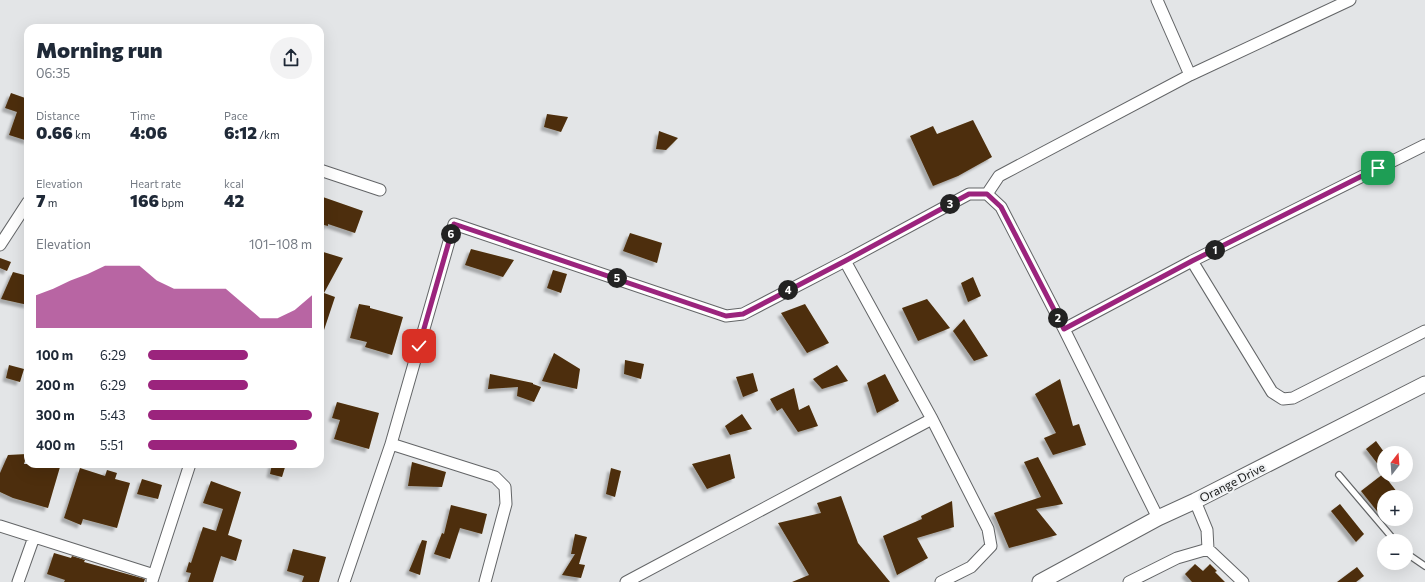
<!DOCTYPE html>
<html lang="en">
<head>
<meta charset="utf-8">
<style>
	body { margin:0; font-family:Commissioner,sans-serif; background:#f2f2f3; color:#1f2937; height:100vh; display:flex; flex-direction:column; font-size:15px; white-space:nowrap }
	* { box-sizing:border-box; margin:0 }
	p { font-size:13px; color:#747a83 }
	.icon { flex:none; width:22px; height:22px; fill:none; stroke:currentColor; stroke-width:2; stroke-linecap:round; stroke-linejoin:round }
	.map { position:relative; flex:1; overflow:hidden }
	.sheet { position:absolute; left:24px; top:24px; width:300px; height:444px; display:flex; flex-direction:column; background:#fff; border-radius:12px; box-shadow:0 4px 16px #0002 }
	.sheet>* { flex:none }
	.needle { width:26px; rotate:17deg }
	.fabs { position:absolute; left:1377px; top:446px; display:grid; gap:8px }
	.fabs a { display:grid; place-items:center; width:36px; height:36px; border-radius:50%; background:#fff; box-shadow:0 4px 16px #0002; font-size:20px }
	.pin { position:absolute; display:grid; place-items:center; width:34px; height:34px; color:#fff; margin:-17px; border-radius:8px; box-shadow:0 2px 6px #0006 }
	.km { position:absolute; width:20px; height:20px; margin:-10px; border-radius:50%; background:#222; color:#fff; font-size:11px; line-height:20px; text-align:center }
	.round { display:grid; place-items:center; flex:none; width:42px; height:42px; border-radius:21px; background:#f2f2f3 }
	.overview { display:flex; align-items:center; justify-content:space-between; height:68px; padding:0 12px }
	h1 { font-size:22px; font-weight:800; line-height:30px }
	.stats { display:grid; grid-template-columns:repeat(3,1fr); gap:6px; height:68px; padding:4px 12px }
	.stats div { display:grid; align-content:center }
	.stats b { font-size:17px; font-weight:800 }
	.stats small { font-size:11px; font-weight:400 }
	.stats p { font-size:11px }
	.chart { height:112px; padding:8px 12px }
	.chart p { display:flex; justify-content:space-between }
	.chart svg { width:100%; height:72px; margin-top:4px; fill:#9b247d; opacity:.7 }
	ul { padding:0 12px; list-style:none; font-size:13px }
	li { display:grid; grid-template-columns:64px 48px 1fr; align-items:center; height:30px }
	li i { height:10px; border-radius:5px; background:#9b247d }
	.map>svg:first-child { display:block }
</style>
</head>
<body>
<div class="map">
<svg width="1425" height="582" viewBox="0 0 1425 582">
	<defs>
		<filter id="shadow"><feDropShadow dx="-3.5" dy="3.5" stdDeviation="1" flood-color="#0004"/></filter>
	</defs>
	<rect width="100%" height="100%" fill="#e3e5e7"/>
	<path fill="#4d2e09" filter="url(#shadow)" d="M11 93 28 99V141L9 135 17 112 5 108Z
		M547 114 568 117 561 132 544 127Z
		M973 120 992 157 958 176 933 186 910 136 933 126 937 134Z
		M659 131 678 138 666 150 656 149Z
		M320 196 363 211 355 233 328 224V226L320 224Z
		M630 233 662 243 657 263 623 251Z
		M471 249 514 260 503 277 465 265Z
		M320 251 343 258 324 293 335 297 322 336H320Z
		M0 258 11 262 7 271 0 268Z
		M553 270 567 274 561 293 547 288Z
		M13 272 28 276V305L1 299Z
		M973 277 981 296 968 302 961 283Z
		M927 299 950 328 918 341 902 308Z
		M359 304 370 306V308L403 317 392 355 365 347 367 342 350 338Z
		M805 304 829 343 807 353 781 313Z
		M964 319 988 356 974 361 953 331Z
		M554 353 580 369 577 389 542 381Z
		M625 360 644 364 641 379 624 374Z
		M9 365 24 369 20 382 6 378Z
		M837 365 848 381 822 389 813 379Z
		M753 373 758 391 743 397 736 377Z
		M490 374 533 383V384L541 387 534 402 517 396 518 387 488 389Z
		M885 374 899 401 877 413 867 383Z
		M1060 379 1073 426 1079 424 1086 445 1053 455 1044 438 1056 433 1035 394Z
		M794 388 799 410 809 405 818 426 798 432 782 408 777 411 770 399Z
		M337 402 379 413 369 449 334 439 340 420 332 418Z
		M742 414 752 429 730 435 725 426Z
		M1376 441 1384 452V472L1366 449Z
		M27 454 24 464H49L60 467 48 508 13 498 0 492V473L8 455Z
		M730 454 735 478 707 489 692 464Z
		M1038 457 1063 504 1036 509 1057 535 1009 548 994 513 1041 497 1024 462Z
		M412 462 446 472 442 487 408 486Z
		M272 464H286L282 477 270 474Z
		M80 468 105 476 107 470 117 473 115 479 130 483 117 528 83 519 81 525 64 518Z
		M611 468 621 471 615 497 606 494Z
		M1383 474 1401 497H1384V520L1361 491Z
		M142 479 162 485 158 499 137 494Z
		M211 481 241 492 228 535 242 540 236 561 221 556 213 582H188L191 573 186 572 189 562 191 563 203 527 216 531 223 509 203 503Z
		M841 496 858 543 890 582H792L809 575 778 523 821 513 817 503Z
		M952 501 954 527 917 538 928 558 897 575 883 536 922 519 921 516Z
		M1340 504 1364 534 1356 542 1331 511Z
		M451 505 487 514 482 534 460 528 450 559 434 554 442 533 444 534Z
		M575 534 587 537 579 564 585 565 581 578 562 575 575 554H571Z
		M422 540 427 541 420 575 409 571Z
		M293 549 326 557 319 582H302L304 576 287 571Z
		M54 553 71 558 72 556 85 560 84 562 145 579 144 582H64L65 580 47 574Z
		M1195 564 1203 571 1210 564 1217 571 1215 572 1225 582H1192L1185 574Z
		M1357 567 1364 576 1356 582H1337Z"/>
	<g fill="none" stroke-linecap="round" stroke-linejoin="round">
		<g stroke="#636567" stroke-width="8">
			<path id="lane" d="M1339 475 1395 541
				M1406 553 1425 566"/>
		</g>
		<g stroke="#636567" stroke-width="13">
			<path id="street" d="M1157 0 1190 75
				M320 170 380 190
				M987 194 999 176 1190 75 1350 0
				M0 245 28 202
				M845 261 932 419 988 529 991 546 971 567 941 582
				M1192 261 1272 392 1283 399 1293 398 1425 331
				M1064 329 1192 261 1425 145
				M391 444 495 477 505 487 506 504 485 582
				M1195 501 1207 530 1208 549
				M0 526 154 575
				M152 581 190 464
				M18 582 34 537
				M344 582 391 444 454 224 726 316 743 314 845 261 969 194H987L1001 207 1064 329 1158 518
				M626 582 932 419
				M1129 582 1177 558 1208 549 1243 582"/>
		</g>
		<g stroke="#636567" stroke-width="17">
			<path id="secondary" d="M1040 582 1158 518 1195 501 1425 384"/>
		</g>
		<use href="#lane" stroke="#fff" stroke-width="5.5"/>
		<use href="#street" stroke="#fff" stroke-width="11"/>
		<use href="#secondary" stroke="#fff" stroke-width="15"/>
	</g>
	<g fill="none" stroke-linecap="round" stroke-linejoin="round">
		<g stroke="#fff" stroke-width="8">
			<path id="route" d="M419 346 454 224 726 316 743 314 845 261 969 194H987L1001 207 1064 329 1192 261 1378 168"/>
		</g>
		<use href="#route" stroke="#9b247d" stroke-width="5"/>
	</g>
	<g text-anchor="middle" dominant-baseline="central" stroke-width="4" stroke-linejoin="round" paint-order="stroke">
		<g font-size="12" fill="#191a1a" stroke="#f0f2f4">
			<text transform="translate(1232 482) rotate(-27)">Orange Drive</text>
		</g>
	</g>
</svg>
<div class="fabs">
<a><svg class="needle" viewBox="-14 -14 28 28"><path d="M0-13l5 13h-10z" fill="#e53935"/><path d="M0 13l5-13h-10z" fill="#747a83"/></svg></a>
<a>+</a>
<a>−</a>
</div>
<div class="pin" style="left:1378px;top:168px;background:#1e9e55"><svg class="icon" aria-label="arrive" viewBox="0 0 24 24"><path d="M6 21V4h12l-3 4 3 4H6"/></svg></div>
<div class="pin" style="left:419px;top:346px;background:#d93025"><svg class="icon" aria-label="check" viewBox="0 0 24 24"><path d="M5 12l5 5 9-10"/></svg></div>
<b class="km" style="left:1215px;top:250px">1</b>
<b class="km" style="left:1058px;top:318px">2</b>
<b class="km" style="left:950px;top:204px">3</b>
<b class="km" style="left:788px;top:290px">4</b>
<b class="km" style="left:617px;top:278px">5</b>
<b class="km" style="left:451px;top:234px">6</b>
<section class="sheet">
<div class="overview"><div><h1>Morning run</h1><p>06:35</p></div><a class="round"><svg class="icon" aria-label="share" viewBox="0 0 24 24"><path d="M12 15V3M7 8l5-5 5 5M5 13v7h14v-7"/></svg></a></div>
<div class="stats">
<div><p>Distance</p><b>0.66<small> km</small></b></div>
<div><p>Time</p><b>4:06</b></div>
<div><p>Pace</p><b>6:12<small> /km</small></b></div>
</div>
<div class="stats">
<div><p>Elevation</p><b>7<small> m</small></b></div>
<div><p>Heart rate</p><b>166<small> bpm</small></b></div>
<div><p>kcal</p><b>42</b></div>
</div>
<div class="chart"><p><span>Elevation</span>101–108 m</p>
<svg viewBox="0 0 160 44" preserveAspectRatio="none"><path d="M0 44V24L10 20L20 15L30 11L40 6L50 6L60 6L70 15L80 20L90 20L100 20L110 20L120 29L130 38L140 38L150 33L160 24V44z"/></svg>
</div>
<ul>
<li><b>100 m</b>6:29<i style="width:61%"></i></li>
<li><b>200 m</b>6:29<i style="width:61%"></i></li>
<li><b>300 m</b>5:43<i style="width:100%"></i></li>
<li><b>400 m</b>5:51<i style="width:91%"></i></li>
</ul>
</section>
</div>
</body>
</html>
